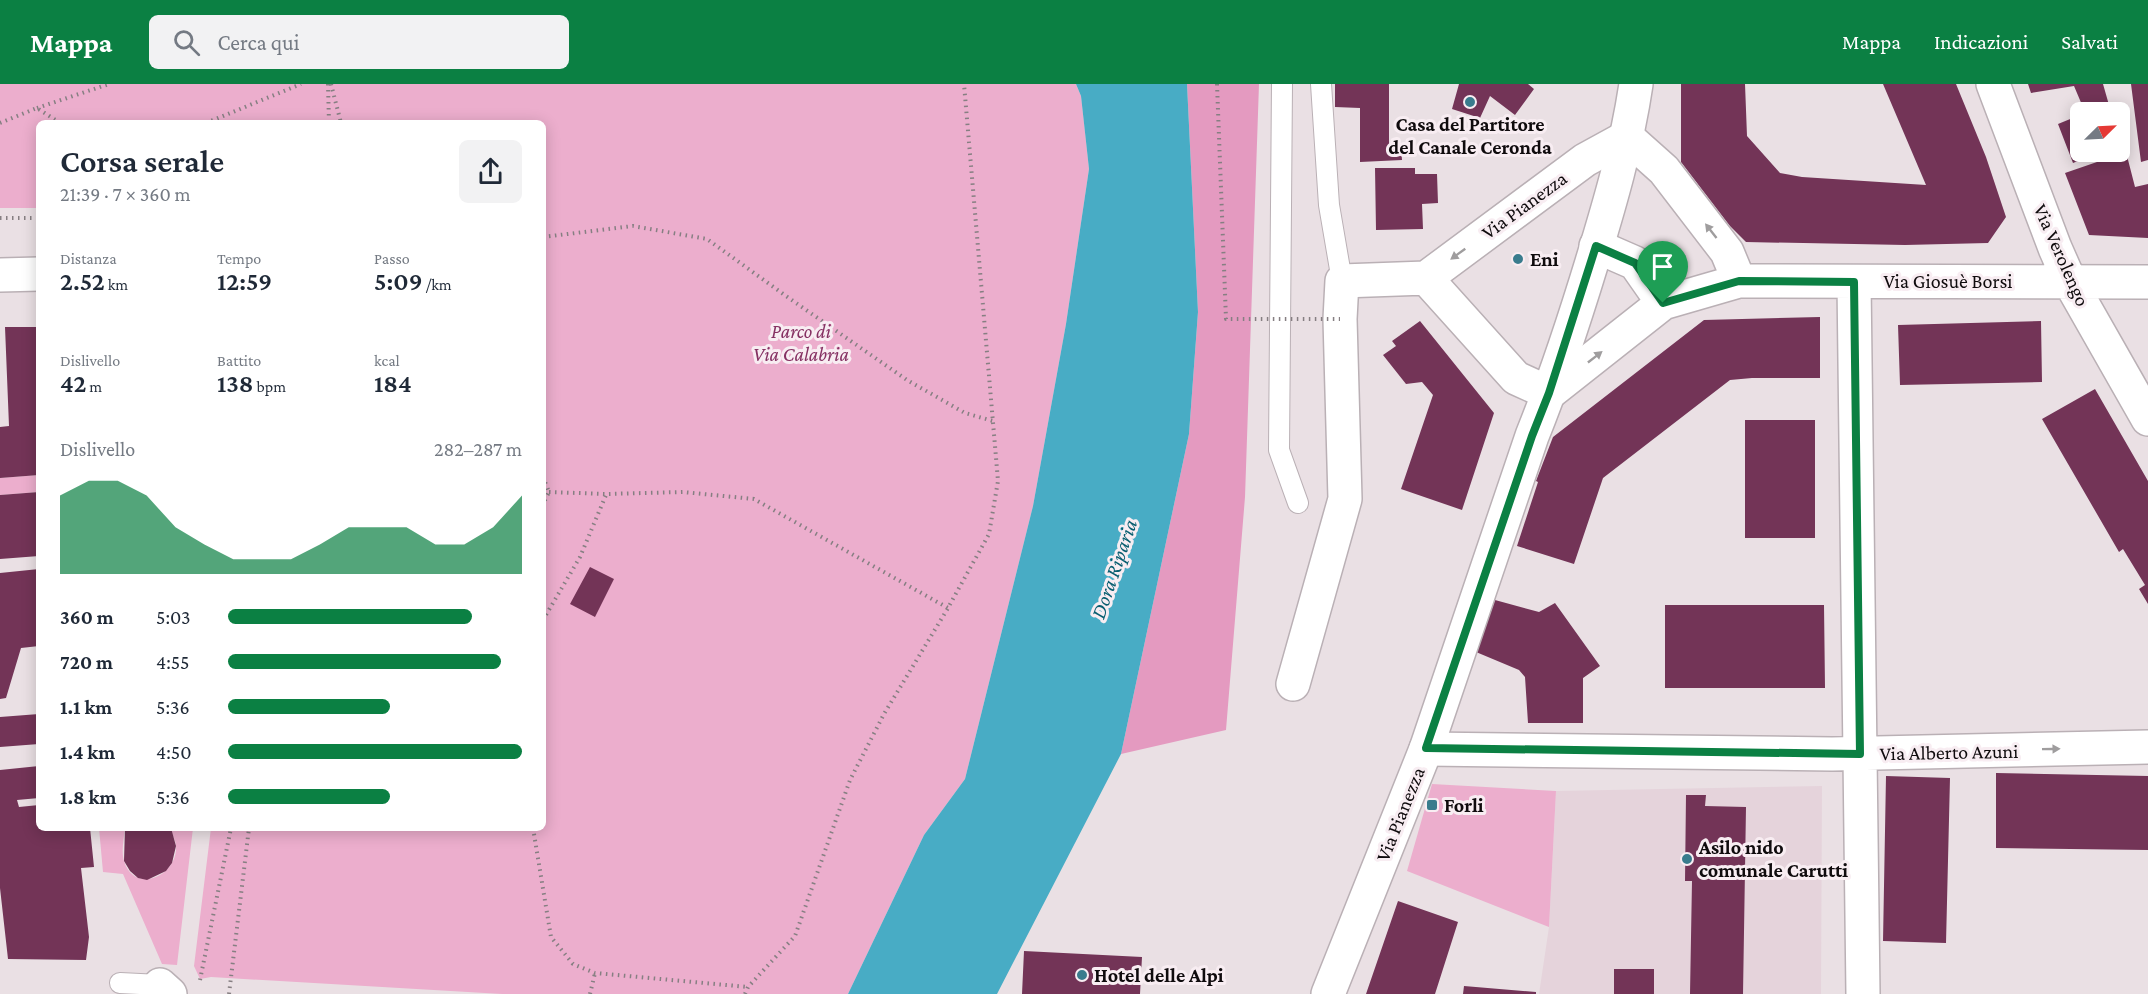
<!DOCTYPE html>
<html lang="it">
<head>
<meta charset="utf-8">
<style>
	body { margin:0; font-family:"Crimson Pro",serif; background:#f2f2f3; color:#1f2937; height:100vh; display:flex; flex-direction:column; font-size:22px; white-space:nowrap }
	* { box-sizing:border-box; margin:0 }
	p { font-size:20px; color:#747a83 }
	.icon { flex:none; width:33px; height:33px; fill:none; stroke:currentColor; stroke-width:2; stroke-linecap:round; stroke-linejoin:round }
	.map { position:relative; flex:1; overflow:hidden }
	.details { position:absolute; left:36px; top:36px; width:510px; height:711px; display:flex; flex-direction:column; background:#fff; border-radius:9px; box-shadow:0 3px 15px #0003 }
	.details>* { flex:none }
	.needle { width:39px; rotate:66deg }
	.tools { position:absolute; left:2070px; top:18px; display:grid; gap:12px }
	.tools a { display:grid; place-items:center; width:60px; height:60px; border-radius:9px; background:#fff; box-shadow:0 3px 15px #0003; font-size:30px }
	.pin { position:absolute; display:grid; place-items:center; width:51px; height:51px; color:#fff; margin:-62px -26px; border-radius:50% 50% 50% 0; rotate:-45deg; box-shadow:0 0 6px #0007 }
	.pin .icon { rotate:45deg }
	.round { display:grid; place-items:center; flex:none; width:63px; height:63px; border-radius:9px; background:#f2f2f3 }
	.overview { display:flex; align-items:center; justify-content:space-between; height:102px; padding:0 24px }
	h1 { font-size:33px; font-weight:600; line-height:45px }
	.stats { display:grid; grid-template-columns:repeat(3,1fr); gap:9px; height:102px; padding:6px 24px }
	.stats div { display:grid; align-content:center }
	.stats b { font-size:26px; font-weight:600 }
	.stats small { font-size:16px; font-weight:400 }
	.stats p { font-size:16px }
	.chart { height:168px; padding:12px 24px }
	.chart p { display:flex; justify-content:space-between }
	.chart svg { width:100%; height:108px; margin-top:6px; fill:#0b8043; opacity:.7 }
	ul { padding:0 24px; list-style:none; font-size:20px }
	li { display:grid; grid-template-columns:96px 72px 1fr; align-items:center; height:45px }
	li i { height:15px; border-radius:8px; background:#0b8043 }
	header { display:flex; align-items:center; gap:36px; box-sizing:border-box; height:84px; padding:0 30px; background:#0b8043; color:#fff }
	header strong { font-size:28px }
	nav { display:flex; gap:33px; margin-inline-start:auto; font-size:21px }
	.search { width:420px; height:54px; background:#f2f2f3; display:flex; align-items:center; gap:15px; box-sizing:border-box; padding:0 21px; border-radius:9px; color:#747a83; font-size:22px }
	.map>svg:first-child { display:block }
</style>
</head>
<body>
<header>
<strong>Mappa</strong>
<div class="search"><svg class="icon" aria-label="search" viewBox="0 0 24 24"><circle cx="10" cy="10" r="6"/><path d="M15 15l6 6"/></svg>Cerca qui</div>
<nav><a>Mappa</a><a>Indicazioni</a><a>Salvati</a></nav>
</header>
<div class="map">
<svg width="2148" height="910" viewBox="0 0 2148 910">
	<rect width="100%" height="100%" fill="#eae0e4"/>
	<path fill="#e5d3db" d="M1822 702 1821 910H1539L1549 843 1556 707Z"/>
	<path fill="#ecaecd" d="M0 0H1076L1081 12 1089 85 1066 240 1033 422 965 695 924 751 848 910H502L211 893 200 895 194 882 211 744H543V39H39V124H0Z
		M39 391V408L0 411V394Z
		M1432 700 1556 707 1549 843 1407 787Z
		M99 744H125C124 754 121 767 124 777 134 811 178 792 176 762 176 756 171 750 171 744H193L177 881 162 880 123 790 103 788Z"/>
	<path fill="#e49ac0" d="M1187 0H1259L1245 413 1226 646 1121 670 1189 350 1198 228Z"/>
	<path fill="#48acc5" d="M1076 0H1187L1198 228 1189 350 1121 670 997 910H848L924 751 965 695 1033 422 1066 240 1089 85 1081 12Z"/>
	<path fill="#733457" d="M1335 0H1389V63H1401L1402 76 1360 78V24L1335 23Z
		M1459 0H1528L1534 5 1515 31 1490 12 1480 34 1452 25Z
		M1681 0H1745L1747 52 1780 89 1802 93 1926 101 1883 0H1956L1986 73 2006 133 1988 159 1905 161 1746 158 1730 142 1681 78Z
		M2028 0H2103L2111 28H2085L2074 2 2031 9Z
		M2131 0H2148V76L2141 78Z
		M2080 31V68H2101L2073 79 2058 40Z
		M2126 68 2135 103 2148 100V154L2089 151 2065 89Z
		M1375 84H1415V90H1437L1438 119 1422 120 1423 145 1376 146Z
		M1820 233V294H1752L1730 296 1603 394 1574 480 1517 462 1538 398 1536 397 1553 353 1704 236Z
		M1420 237 1494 329 1462 426 1401 405 1433 311 1422 298 1406 300 1383 271 1396 262 1392 257Z
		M2041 237 2042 298 1900 301 1898 241Z
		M5 243H39V391L0 394V343L9 342Z
		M2095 305 2148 397V520L2139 505 2145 501 2123 465 2119 468 2042 335Z
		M1745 336H1815V454H1745Z
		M39 408V472L0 475V411Z
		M590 483 614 495 595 533 570 520Z
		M39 485V562L21 564 6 614 0 615V489Z
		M1495 516 1539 528 1555 519 1600 582 1583 594V639H1528L1525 593 1519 586 1476 568Z
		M1665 521H1824L1825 604H1665Z
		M39 630V660L0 663V633Z
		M39 682V714L17 716 19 723 39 721V744H90L94 783 81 784 89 853 86 876 8 875 0 804V686Z
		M1996 689 2148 692V766L1996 764Z
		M1886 692 1950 694 1946 859 1883 857Z
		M1686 711H1706L1705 722 1746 723 1743 910H1690L1692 797H1685Z
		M125 744H171L176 762 172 779 166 787 147 796 138 794 130 787 124 777Z
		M1398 817 1458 838 1435 910H1366Z
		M1024 867 1142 873 1140 910H1022Z
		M1614 885H1654V910H1614Z
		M1464 902 1536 908V910H1463Z"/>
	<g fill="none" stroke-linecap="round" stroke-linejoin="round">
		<g stroke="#bab0b5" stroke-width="22">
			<path id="service" d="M1282 0 1279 366 1298 419
				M1321 0 1329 121 1342 197
				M120 899 160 901"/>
		</g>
		<g stroke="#bab0b5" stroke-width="36">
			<path id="minor" d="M1993 0 2055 164 2070 198 2148 335
				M1596 162 1635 179 1663 219 1739 197 2148 198
				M0 191 39 190
				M1854 198 1863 910
				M1663 219 1549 309 1516 294 1426 194 1585 76 1627 53 1664 86 1727 168 1739 197
				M1293 600 1345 415 1340 235 1342 197 1426 194
				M1426 665 1832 670 2148 663
				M160 901 170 910"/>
		</g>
		<g stroke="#bab0b5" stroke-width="36">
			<path id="tertiary" d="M1328 910 1426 665 1532 352C1555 295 1574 237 1592 178 1610 119 1627 61 1636 0"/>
		</g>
		<path stroke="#867f82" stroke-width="4" stroke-dasharray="1.5 4.5" stroke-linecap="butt" d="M328 0 329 39
			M331 0 341 39
			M37 24 109 0
			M0 39 37 24 60 39
			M206 39 301 0
			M0 134H39
			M543 153 633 142 707 155 786 212 907 296 965 329 993 337
			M543 393 549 408 543 420
			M549 408 606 410 683 408 754 415 948 524
			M543 536 580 473 606 411
			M533 744 551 853 573 880 595 889 748 903
			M200 896 231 744
			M229 910 249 744
			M590 910 595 889
			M745 910 748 903 795 852 850 696 884 630 948 524 989 450 998 397 964 0"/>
		<use href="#service" stroke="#fff" stroke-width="20"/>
		<use href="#minor" stroke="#fff" stroke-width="33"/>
		<use href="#tertiary" stroke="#fff" stroke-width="33"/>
		<path stroke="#867f82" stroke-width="4" stroke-dasharray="1.5 4.5" stroke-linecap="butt" d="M1217 0 1226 235H1340"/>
	</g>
	<defs><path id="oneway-solid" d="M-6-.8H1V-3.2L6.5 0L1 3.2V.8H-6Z" transform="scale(1.5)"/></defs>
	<g fill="#9f9d9e">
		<use href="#oneway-solid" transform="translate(1711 147) rotate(-128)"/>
		<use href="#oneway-solid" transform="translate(1458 170) rotate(144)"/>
		<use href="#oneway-solid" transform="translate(1595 273) rotate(-38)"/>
		<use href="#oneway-solid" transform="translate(2051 665) rotate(-1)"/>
	</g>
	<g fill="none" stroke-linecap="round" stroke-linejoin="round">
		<g stroke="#fff" stroke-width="12">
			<path id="route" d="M1596 162 1635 179 1663 219 1739 197 1854 198 1860 670 1426 664 1532 352 1549 309Z"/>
		</g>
		<use href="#route" stroke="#0b8043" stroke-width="8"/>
	</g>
	<g fill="#397c8d" stroke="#f8edf2" stroke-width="2">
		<circle cx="1470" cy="18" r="6"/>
		<circle cx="1518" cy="175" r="6"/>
		<rect x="1426" y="715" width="12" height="12" rx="3"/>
		<circle cx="1687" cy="775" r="6"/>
		<circle cx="1082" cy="891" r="6"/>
	</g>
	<g text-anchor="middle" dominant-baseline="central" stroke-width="6" stroke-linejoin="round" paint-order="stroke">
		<g font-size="20" font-weight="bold" fill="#0f0b0d" stroke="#f8edf2" text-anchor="start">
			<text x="1470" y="40" text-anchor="middle">Casa del Partitore<tspan x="1470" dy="23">del Canale Ceronda</tspan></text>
			<text x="1530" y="175">Eni</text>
			<text x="1444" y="721">Forli</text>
			<text x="1699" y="763">Asilo nido<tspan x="1699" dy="23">comunale Carutti</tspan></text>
			<text x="1094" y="891">Hotel delle Alpi</text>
		</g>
		<g font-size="20" fill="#0f0b0d" stroke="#f8edf2">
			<text transform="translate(1524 121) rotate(-36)">Via Pianezza</text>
			<text transform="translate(2062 171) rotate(66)">Via Verolengo</text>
			<text x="1948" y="197">Via Giosuè Borsi</text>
			<text transform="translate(1949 668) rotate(-1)">Via Alberto Azuni</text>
			<text transform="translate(1400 730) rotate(-68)">Via Pianezza</text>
		</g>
		<g font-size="20" font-style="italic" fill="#863163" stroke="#f8edf2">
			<text x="801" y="247">Parco di<tspan x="801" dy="23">Via Calabria</tspan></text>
		</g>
		<g font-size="21" font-style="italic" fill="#085e70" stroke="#f8edf2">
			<text transform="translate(1114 485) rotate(-71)">Dora Riparia</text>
		</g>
	</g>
</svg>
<div class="tools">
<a><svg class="needle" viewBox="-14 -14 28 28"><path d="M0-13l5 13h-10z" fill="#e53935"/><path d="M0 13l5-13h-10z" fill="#747a83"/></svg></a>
</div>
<div class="pin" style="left:1663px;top:219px;background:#1e9e55"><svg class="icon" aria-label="arrive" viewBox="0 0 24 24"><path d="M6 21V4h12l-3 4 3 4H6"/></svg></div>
<section class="details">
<div class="overview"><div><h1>Corsa serale</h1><p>21:39 · 7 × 360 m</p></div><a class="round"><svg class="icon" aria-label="share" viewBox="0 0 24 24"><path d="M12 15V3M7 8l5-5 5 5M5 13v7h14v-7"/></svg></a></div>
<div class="stats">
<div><p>Distanza</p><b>2.52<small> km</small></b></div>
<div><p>Tempo</p><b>12:59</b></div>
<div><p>Passo</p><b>5:09<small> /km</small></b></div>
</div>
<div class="stats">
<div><p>Dislivello</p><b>42<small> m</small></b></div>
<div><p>Battito</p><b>138<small> bpm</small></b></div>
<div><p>kcal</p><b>184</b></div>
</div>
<div class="chart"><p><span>Dislivello</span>282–287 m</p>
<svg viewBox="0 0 160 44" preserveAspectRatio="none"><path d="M0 44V12L10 6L20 6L30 12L40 25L50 32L60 38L70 38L80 38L90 32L100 25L110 25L120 25L130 32L140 32L150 25L160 12V44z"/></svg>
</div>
<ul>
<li><b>360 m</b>5:03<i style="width:83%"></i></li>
<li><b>720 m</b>4:55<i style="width:93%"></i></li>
<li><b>1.1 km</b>5:36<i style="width:55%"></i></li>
<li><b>1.4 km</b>4:50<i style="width:100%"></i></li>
<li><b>1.8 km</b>5:36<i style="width:55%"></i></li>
</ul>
</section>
</div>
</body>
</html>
